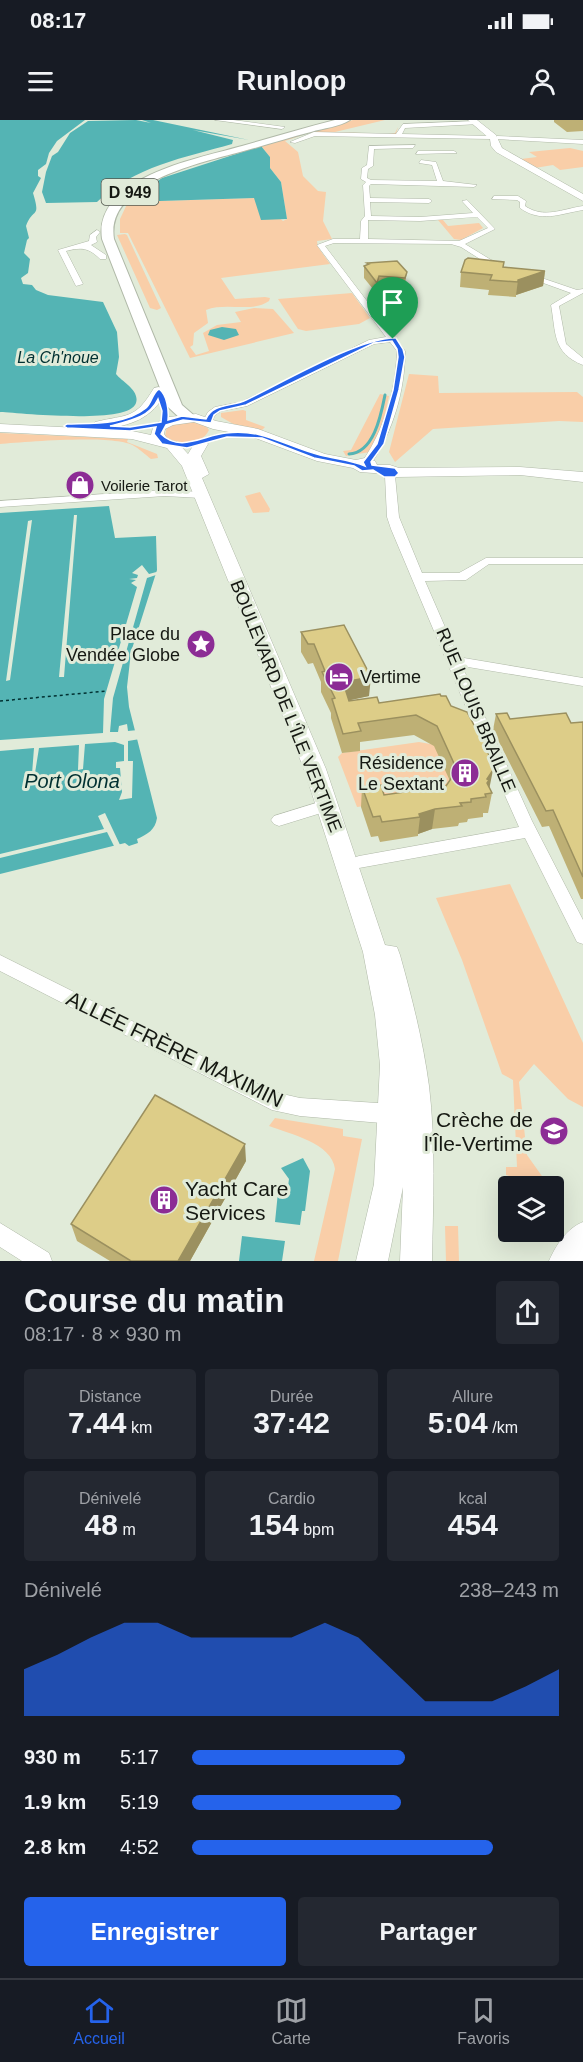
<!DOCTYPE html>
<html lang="fr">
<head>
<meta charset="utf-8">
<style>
	body { margin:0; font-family:Helvetica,sans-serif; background:#242831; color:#f1f3f6; height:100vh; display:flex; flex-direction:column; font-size:22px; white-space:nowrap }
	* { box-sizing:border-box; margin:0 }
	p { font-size:20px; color:#9ea1a6 }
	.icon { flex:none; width:33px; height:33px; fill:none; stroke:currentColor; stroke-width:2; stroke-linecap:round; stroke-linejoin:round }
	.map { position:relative; height:1141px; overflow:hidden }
	.sheet { display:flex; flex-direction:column; background:#171b24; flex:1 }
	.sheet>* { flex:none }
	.controls { position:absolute; left:498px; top:1056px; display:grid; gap:12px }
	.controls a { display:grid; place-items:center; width:66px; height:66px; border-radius:6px; background:#171b24; box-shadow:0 6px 24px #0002; font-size:30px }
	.pin { position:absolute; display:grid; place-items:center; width:51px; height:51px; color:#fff; margin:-62px -26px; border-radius:50% 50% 50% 0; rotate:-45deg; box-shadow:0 0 6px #0007 }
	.pin .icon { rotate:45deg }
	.round { display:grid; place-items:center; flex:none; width:63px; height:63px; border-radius:6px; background:#242831 }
	.summary { display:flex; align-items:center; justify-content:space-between; height:102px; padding:0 24px }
	h1 { font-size:33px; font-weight:800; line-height:45px }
	.figures { display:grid; grid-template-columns:repeat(3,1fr); gap:9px; height:102px; padding:6px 24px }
	.figures div { display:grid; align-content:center; border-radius:6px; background:#242831; text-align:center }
	.figures b { font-size:30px; font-weight:800 }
	.figures small { font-size:16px; font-weight:400 }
	.figures p { font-size:16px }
	.chart { height:168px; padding:12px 24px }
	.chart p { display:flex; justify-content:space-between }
	.chart svg { width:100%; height:108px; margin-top:6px; fill:#2563eb; opacity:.7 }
	.primary-button { display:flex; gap:12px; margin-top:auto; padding:12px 24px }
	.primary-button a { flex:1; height:69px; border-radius:6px; background:#2563eb; color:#fff; font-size:24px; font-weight:800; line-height:69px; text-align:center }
	.primary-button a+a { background:#242831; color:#f1f3f6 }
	ul { padding:0 24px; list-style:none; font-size:20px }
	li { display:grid; grid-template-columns:96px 72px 1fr; align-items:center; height:45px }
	li i { height:15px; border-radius:8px; background:#2563eb }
	.status { display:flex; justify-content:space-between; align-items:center; height:42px; padding:0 30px; background:#171b24; direction:ltr }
	.status svg { height:16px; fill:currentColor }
	header { display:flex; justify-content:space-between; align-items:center; height:78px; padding:0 24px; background:#171b24; font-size:27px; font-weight:800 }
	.tabs { display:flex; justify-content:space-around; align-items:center; height:84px; border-top:2px solid #363941; background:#171b24; font-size:16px; color:#9ea1a6 }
	.tabs a { display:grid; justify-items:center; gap:3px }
	.tabs .current { color:#2563eb }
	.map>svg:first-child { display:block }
</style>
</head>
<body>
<div class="status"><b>08:17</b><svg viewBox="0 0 49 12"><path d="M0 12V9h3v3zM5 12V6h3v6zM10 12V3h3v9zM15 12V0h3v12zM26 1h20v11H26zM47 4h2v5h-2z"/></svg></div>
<header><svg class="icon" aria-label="menu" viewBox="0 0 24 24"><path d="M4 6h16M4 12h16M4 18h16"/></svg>Runloop<svg class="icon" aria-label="person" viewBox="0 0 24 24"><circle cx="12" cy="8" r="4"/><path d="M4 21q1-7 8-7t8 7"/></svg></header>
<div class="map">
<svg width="583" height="1141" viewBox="0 0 583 1141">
	<rect width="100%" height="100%" fill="#e1ebd9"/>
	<path fill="#f9cea8" d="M353 0H385L335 12 388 14 395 13 398 7 396 14 391 15 308 13 285 21 298 32 303 56 318 71 326 72 323 101 332 119 317 121 318 127 330 144 221 158 235 179 265 177 270 178 269 181C252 193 226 182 206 190L208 203 194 213 193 225 190 227 196 235 209 231 203 213 217 205 241 202 235 192 254 188 273 189 294 213 190 238 128 113H120V99L128 82 255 78 283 101 287 99 281 62 270 48V37L261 26Z
		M570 28 583 31V47L560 50 553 45 535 48 521 39 537 37 529 32Z
		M438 100H443L448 106 479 103 483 108 461 120 454 119Z
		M125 114 127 115 161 188 157 190 150 188 117 115Z
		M352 173 370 198 359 204 306 211 298 209 278 179Z
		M409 254 438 256 439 273 577 272 583 277V302L559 301 433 309 395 342 389 332Z
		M380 274 389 276 385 295 373 328 370 332 346 336 343 331 351 330Z
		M243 290 246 291V300L265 307 262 310 235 305 221 297V293Z
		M190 301 206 306 209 310C202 326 176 325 165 316L167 306Z
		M0 313 128 319 127 322 157 334 158 338 151 339C146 335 138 328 134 326 116 314 25 322 0 324Z
		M260 372 270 389 269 392 253 393 245 376Z
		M419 622 436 625 452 666 446 675 357 687 338 637 342 633Z
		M510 764 583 923V987L568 979 534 944 519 962 527 1035 549 1066H538L534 1061 520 1064 515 1058 506 1055V1047H517L513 960 502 954 462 840 436 778Z
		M275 998 343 1009V1016L362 1019 338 1141H314L335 1049C332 1023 290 1014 269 1006Z
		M445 1106H458L459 1141H446Z"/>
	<path fill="#54b4b4" d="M0 0H85L57 21 49 33 46 44 38 50V56L41 58 33 73C41 99 33 87 26 106L29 118 27 120 24 133 30 139 28 153 21 158 23 164 32 165 36 170 48 175 103 182 117 212 119 237 116 254C122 262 140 270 136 283 129 305 22 293 0 292Z
		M136 0 151 3 142 0H153L249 20 193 10 233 20 232 24C186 37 133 47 97 82L46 83 42 72 46 52 52 36 58 32 70 13 88 1Z
		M261 26 270 37V48L281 62 287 99 261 100 254 78 128 82 162 58Z
		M222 207 236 209 239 215 224 220 208 215 210 210Z
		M109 386 115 418 156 416 157 450 131 532 127 567 129 587 157 698C155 710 148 714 137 719L138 723 129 726 125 723 0 754V393Z
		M303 1038 310 1051 305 1091H302L300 1105 275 1102 278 1072 287 1074 289 1059 281 1048Z
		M242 1116 285 1121 282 1141H239Z"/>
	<path fill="#e1ebd9" d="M74 395H77L64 557H59Z
		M32 400 10 560 6 561 28 401Z
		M142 445 149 454 160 451 159 454 147 458 113 578 110 612H118L119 606 127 604 128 611 138 610 140 619 128 621V641H133L132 678 119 680 122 672 120 648H116V642L124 641V625L115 622 85 624 83 649 78 650 79 625 39 628 35 653 32 654 34 628 0 631V620L103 613 104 579 137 467 131 463 136 460 129 459 137 458 138 455 132 453Z
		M105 693 121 727 115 728 107 712 0 738V734L104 709 98 696Z"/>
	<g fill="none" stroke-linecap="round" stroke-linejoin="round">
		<path stroke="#54b4b4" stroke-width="3" d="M349 334C374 333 381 295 385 275"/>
		<path stroke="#003031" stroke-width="1.5" stroke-dasharray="3 3" stroke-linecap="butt" d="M0 581 107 571"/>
		<g stroke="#b0b9a8" stroke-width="1">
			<path id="street" d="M215 0H233L285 7 282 9Z
				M477 1 479 4 405 8 402 14 489 16 491 19 315 16 295 23 290 22 314 12 396 14 403 4Z
				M497 16 583 20V24L495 19Z
				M415 25 413 28 374 29 373 46 368 49 367 58 371 60 437 61 432 45 419 43 421 40 436 42 443 61 477 65 474 67 371 64 369 66 370 78 429 79 432 81 429 83 370 82 371 96 420 97 473 93 462 81 467 80 495 109 465 124 501 146 494 148 461 127 451 124 334 123 325 126 405 231C405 271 393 311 371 344H363L362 342C384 310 396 270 397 231L390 222 374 224 247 286 221 291 215 295 211 303H205L203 301 208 292 215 287 241 282 369 220 386 217 317 125 333 119H360L361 101 365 96 363 65 366 62 361 59 362 48 367 45 369 26ZM477 97 488 108 459 121 368 119V100L420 101Z
				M418 31H454L457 33 416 34Z
				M494 76H518L526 81 525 86C544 99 562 89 583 86V90C559 94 541 103 520 88V82L517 80 492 79Z
				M97 110 100 112 96 117 97 122 91 125 106 135V139H100C89 128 82 127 66 131L83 164 76 166 58 130 89 121 90 115Z
				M524 152 577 170 583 169V173L559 186 566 224 583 238V245C552 233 556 212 551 185L571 173 524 156Z
				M390 353 395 356 399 397 422 453H459L486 438H583V444H489L466 460 425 461 458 537 583 558V566L462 546 532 701 583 800V824L577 822 525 718 359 748 353 746 351 742 353 738 359 736 519 707 474 606 391 409 387 397 385 356Z
				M165 370 201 372 206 375 201 378 165 376 0 387V381Z
				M329 679 334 681 337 685 334 689 279 706 274 704 271 700 274 696Z
				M0 835 274 972 300 978 393 984 400 987 403 994 400 1001 393 1004 300 996 272 990 0 851Z
				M0 1103 49 1133 52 1141H22L0 1127Z"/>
		</g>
		<g stroke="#b0b9a8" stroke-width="1">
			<path id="secondary" d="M468 0H477L496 15 502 28 583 74V81L496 32 491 26 490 19Z
				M159 267 166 271C153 299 130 306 101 309L132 311 151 315 154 304 169 297 196 294 216 301 258 309 325 334 356 340 365 338 375 341 377 345H390L399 348 520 347 583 352V362L520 355 396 357 387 354 360 352 353 348 317 341 250 316 213 309 194 302 173 305 165 309 164 314 168 320 177 322 188 334 196 321H206L208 324 201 336 209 354 202 358 326 649 385 825 397 827 400 835C412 878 423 921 429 966 436 1024 433 1083 432 1141H400L403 1067 388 1141H356L374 1064 380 945 375 895 363 832 304 649 182 346 167 328 132 319 0 312V304L99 309 93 305 95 302C128 294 135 300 154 268Z
				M583 1102V1141H549C556 1125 567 1108 583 1102Z"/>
		</g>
		<g stroke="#b0b9a8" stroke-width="2">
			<path id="primary" d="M335 0H350C340 7 323 8 311 12 287 18 263 26 240 32 200 43 105 63 114 119L182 285 197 298 195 301H183L167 286 102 119C93 57 200 38 242 26 273 17 304 8 335 0Z"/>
		</g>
		<use href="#street" fill="#fff" fill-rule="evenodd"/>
		<use href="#secondary" fill="#fff" fill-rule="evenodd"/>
		<use href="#primary" fill="#fff" fill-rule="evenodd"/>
	</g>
	<path fill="#beb075" d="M554 0H583V11L567 12 554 2Z
		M367 143 407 152 404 169 378 168 377 174 364 158V146L367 145Z
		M504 147 545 151 543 166 516 175V177L488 175 489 170 460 167 461 152Z
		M301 512 369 576 349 580V581L379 583 440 574 492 673 488 693H483V697L468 699 467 702 459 703 458 706 432 709 418 714V716L380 722 378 716 371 717 361 687 362 667 384 675 446 666 450 661 434 626 414 615 360 622V631L342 633 331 598V593L321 572V562L313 543 308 544 301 532Z
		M496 594 510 599 571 603 583 602V779H581L549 706 542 707 493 610Z
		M246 1041 190 1141H110L77 1121 71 1104Z"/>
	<path fill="#9b905f" d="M545 151 543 166 516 175 518 160Z
		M371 557 369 576 342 582 343 562Z
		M493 650 489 670 485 674 483 679 487 659Z
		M435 689 432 709 418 714 420 697 419 694Z
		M245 1024 246 1041 190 1141H178Z"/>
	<path fill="#ddcd88" stroke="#9b905f" stroke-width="1.5" d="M468 138 504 142 503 147 545 151 518 160V162L490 160 492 155 461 152 465 140Z
		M397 141 407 152 405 158 379 156 377 163 364 146 369 144 367 143Z
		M344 505 371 557 343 562 349 581 377 577 379 583 440 574 441 576H446L451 586 467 592 481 618H484L493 650 487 659 489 660 487 663 492 673 485 674 486 677 471 679V682L460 683 462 686 435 689 419 694 420 697 382 702 380 696 373 697 362 667 381 665 384 675 446 666 457 650 437 606 416 595 358 603 361 611 343 614 332 579 335 578 322 552 325 551 314 524H308L301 512Z
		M507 593 510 599 566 593 571 603 583 602V757L553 690 546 691 496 594Z
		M155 975 245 1024 178 1141H131L71 1104Z"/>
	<path fill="#2563eb" stroke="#fff" stroke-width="1.5" fill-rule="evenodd" d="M396 218 403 229 405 237 399 270 384 324 371 342 372 345 395 348 399 353 395 357H384L373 350 362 351 354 346 314 338 262 318 227 317 187 328 162 324 154 314 156 307 130 311 67 308 64 306 67 304C93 303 125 305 146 288 152 283 152 273 159 269 167 275 169 290 168 300L182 296 206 299C213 283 232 287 246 280 280 264 362 216 396 218ZM392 221 397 229 398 237 393 270 377 324 363 342 365 346C351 340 336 339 320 335 287 327 263 308 226 313 204 315 180 333 161 314L166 305 183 300 211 303 214 295 220 291 246 285 374 223ZM158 279 162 291 161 302 130 307 110 306C129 301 149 298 158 279Z"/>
	<defs>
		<g id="shop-disc" transform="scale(1.5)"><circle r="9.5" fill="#8c2c95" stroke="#e1ebd9"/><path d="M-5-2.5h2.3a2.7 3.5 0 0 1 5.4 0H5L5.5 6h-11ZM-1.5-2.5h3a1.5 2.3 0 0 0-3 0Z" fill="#fff"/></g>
		<g id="sight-disc" transform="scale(1.5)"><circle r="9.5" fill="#8c2c95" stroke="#e1ebd9"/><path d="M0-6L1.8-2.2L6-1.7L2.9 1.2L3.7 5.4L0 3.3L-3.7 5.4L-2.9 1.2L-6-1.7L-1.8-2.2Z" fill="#fff"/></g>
		<g id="hotel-disc" transform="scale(1.5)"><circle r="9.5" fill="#8c2c95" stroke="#e1ebd9"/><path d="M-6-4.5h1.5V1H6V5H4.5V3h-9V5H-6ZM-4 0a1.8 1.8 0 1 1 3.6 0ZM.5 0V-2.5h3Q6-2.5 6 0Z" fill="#fff"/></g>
		<g id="building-disc" transform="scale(1.5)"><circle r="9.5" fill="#8c2c95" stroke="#e1ebd9"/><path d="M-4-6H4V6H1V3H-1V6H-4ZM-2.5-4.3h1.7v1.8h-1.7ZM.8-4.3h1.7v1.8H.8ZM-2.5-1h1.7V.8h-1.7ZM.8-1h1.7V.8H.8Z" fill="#fff"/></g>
		<g id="school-disc" transform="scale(1.5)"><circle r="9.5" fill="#8c2c95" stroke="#e1ebd9"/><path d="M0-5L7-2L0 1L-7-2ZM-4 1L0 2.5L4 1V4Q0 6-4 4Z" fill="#fff"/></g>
	</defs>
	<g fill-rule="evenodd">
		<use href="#shop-disc" x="80" y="365"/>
		<use href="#sight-disc" x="201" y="524"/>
		<use href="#hotel-disc" x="339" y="557"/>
		<use href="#building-disc" x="465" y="653"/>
		<use href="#school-disc" x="554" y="1011"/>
		<use href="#building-disc" x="164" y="1080"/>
	</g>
	<g text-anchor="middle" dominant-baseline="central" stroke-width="6" stroke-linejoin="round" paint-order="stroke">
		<g font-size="15" fill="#151812" stroke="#e1ebd9" text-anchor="start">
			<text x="101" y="365">Voilerie Tarot</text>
		</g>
		<rect fill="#e1ebd9" stroke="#52574e" stroke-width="1.5" x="101.5" y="59" width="57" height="26" rx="4.5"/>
		<g font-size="16" font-weight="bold" fill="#151812">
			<text x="130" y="72">D 949</text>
		</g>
		<g font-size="16" font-style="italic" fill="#003031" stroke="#e1ebd9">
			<text x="58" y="237">La Ch'noue</text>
		</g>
		<g font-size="18" fill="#151812" stroke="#e1ebd9" text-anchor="end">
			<text x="180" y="514">Place du<tspan x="180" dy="21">Vendée Globe</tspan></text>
			<text x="360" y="557" text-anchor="start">Vertime</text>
			<text x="444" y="643">Résidence<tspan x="444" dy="21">Le Sextant</tspan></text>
		</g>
		<g font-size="18" fill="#151812" stroke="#e1ebd9">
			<text transform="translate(286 586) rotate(68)">BOULEVARD DE L'ÎLE VERTIME</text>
			<text transform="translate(476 590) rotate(67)">RUE LOUIS BRAILLE</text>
		</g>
		<g font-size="20" font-style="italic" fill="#003031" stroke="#e1ebd9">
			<text x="72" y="661">Port Olona</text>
		</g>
		<g font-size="21" fill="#151812" stroke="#e1ebd9">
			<text transform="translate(175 929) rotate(26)">ALLÉE FRÈRE MAXIMIN</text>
		</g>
		<g font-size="21" fill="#151812" stroke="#e1ebd9" text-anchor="end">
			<text x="533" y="999">Crèche de<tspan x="533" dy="24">l'Île-Vertime</tspan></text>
			<text x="185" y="1068" text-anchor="start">Yacht Care<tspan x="185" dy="24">Services</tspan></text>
		</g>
	</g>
</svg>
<div class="controls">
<a><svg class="icon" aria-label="layers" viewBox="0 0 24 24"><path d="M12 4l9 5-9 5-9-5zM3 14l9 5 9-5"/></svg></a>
</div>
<div class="pin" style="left:393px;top:219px;background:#1e9e55"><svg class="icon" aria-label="arrive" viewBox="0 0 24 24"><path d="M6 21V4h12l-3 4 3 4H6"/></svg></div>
</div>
<section class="sheet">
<div class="summary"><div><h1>Course du matin</h1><p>08:17 · 8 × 930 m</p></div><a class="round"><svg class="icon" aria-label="share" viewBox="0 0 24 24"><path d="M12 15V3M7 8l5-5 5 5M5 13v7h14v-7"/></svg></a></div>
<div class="figures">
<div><p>Distance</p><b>7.44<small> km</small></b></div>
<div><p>Durée</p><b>37:42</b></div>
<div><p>Allure</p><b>5:04<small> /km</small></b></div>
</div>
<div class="figures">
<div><p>Dénivelé</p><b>48<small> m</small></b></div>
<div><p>Cardio</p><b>154<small> bpm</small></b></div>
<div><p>kcal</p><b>454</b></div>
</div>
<div class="chart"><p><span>Dénivelé</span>238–243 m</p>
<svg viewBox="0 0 160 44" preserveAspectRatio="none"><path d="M0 44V25L10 19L20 12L30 6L40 6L50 12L60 12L70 12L80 12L90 6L100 12L110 25L120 38L130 38L140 38L150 32L160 25V44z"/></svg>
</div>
<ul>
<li><b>930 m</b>5:17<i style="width:58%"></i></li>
<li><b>1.9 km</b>5:19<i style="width:57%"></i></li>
<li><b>2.8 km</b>4:52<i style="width:82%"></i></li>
</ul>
<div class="primary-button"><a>Enregistrer</a><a>Partager</a></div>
</section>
<nav class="tabs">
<a class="current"><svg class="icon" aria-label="home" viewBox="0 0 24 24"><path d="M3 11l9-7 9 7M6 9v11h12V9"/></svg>Accueil</a>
<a><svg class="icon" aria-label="map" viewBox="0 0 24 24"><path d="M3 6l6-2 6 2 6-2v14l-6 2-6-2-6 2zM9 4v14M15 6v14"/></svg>Carte</a>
<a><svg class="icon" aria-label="saved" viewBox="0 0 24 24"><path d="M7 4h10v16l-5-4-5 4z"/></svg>Favoris</a>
</nav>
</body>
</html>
